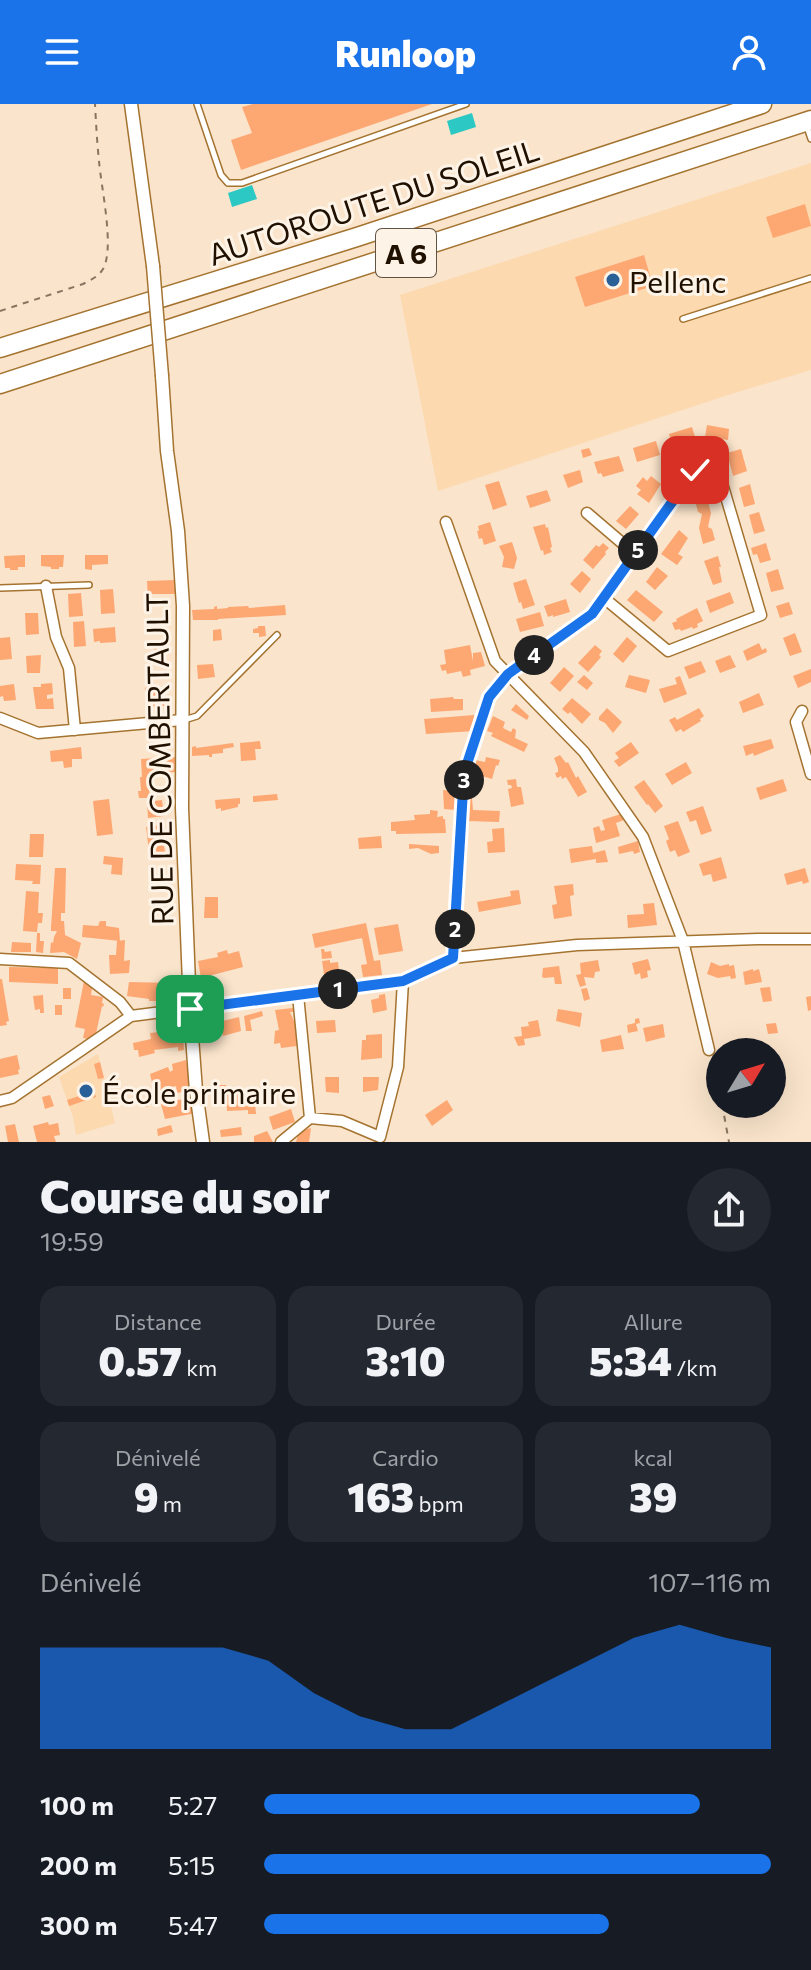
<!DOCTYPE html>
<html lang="fr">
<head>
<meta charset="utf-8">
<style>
	body { margin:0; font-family:Commissioner,sans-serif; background:#242831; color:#f1f3f6; height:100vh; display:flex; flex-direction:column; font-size:30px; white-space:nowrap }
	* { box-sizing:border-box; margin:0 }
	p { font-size:26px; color:#9ea1a6 }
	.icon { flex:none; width:44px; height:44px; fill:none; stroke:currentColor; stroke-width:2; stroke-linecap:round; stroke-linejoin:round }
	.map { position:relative; height:1038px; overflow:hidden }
	.side { display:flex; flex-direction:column; background:#171b24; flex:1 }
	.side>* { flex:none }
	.needle { width:52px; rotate:52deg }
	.controls { position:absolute; left:706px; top:934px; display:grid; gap:16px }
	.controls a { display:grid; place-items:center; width:80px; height:80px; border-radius:50%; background:#171b24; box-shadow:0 8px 32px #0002; font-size:40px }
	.pin { position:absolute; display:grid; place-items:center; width:68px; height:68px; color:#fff; margin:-34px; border-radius:16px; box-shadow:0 4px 12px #0006 }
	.km { position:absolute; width:40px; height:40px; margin:-20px; border-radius:50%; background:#222; color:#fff; font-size:22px; line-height:40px; text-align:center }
	.round { display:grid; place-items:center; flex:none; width:84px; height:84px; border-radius:42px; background:#242831 }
	.summary { display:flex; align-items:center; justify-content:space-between; height:136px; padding:0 40px }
	h1 { font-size:44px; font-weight:800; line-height:60px }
	.metrics { display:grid; grid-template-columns:repeat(3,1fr); gap:12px; height:136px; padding:8px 40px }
	.metrics div { display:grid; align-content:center; border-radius:20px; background:#242831; text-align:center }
	.metrics b { font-size:40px; font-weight:800 }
	.metrics small { font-size:22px; font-weight:400 }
	.metrics p { font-size:22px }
	.chart { height:224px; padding:16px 40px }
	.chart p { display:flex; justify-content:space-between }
	.chart svg { width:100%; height:144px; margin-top:8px; fill:#1a73e8; opacity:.7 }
	ul { padding:0 40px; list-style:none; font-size:26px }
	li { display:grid; grid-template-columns:128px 96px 1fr; align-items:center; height:60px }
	li i { height:20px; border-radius:10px; background:#1a73e8 }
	header { display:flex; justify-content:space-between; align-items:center; height:104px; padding:0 40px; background:#1a73e8; color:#fff; font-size:36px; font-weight:800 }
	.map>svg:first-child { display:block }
</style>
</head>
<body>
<header><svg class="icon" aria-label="menu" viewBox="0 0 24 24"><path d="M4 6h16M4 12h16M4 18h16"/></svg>Runloop<svg class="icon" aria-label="person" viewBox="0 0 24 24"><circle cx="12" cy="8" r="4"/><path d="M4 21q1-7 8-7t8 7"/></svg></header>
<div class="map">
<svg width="811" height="1038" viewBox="0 0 811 1038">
	<rect width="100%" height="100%" fill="#fae4cb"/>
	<path fill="#fcd9af" d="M811 59V266L734 289 438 387 400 191Z
		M98 950 115 1019 76 1031 73 1013 59 973Z"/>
	<path fill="#2cc8c3" d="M472 9 476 23 451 31 447 17Z
		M252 81 257 95 232 103 228 89Z"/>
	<path fill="#fda773" d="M253 0H432L241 66 231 36 252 29 242 3Z
		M805 100 811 122 773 134 766 113Z
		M644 151 653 182 585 203 575 173Z
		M707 321 729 325 728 336 705 333Z
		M692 323 696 336 672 342 669 330Z
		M656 337 660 351 637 358 633 344Z
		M589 344 592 351 583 354 581 346Z
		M741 345 747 367 733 372 727 349Z
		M619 352 624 367 603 373 601 369 598 370 594 358Z
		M580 366 583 378 568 384 563 371Z
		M651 372 661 380 649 399 637 390 641 386 636 382 643 373 647 377Z
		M499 377 507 401 493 406 485 381Z
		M750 380 755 400 744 403 739 384Z
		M547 386 551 397 530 404 526 392Z
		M707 393 711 409 708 423 712 425 715 436 703 440 699 424 702 410 698 408 695 397Z
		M630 402 639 410 626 425 616 417Z
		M759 408 765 427 754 430 749 411Z
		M490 418 496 437 484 441 482 434 479 435 477 427H479L478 422Z
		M545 420 546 424 548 423 552 443 550 444 552 448 544 451 543 446 541 447 533 423Z
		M679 426 688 434 678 450 683 453 677 461 661 450Z
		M512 438 517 454 514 465 502 463 504 453 499 442Z
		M603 439 609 444 605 448 606 450 593 465 583 456 596 441 599 443Z
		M766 439 771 456 760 459 757 450 753 451 751 444Z
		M25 451V463H18V466H10V464H5L4 452Z
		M41 451H64L63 463H59V465H51V463L41 462Z
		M85 451H108V460L92 461V466L85 465Z
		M718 452 721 463H719L722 478 713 481 704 457Z
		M657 463 668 472 655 486 646 478Z
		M778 465 784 485 771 488 766 469Z
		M582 467 591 475 580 489 570 480Z
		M526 475 535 501 523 505 521 498 519 499 513 479Z
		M175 476 177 490H151V495H148L147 477Z
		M113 485 115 509 101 510 100 486Z
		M636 486 663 508 654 518 627 496Z
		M730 488 734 499 710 509 706 497Z
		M81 489 83 512 69 513 68 490Z
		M566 495 570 508 553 513V511L548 513 544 502Z
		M789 498 793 510 780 514 776 502Z
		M285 501 286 511 218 515V516H193L192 506 214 505V503L217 502V505L228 504V503L248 502 249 504Z
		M697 504 703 517 697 520 698 523 693 525 692 523 681 527 680 525 675 526 672 519 677 517 676 515Z
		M540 508 544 522 520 528 516 515Z
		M25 509H38L39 530 26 531Z
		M84 517 86 542 74 543 73 518Z
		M258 522H265L266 532 259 533V529H253V525L258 524Z
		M115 523 116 538 100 539V537L94 538 93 525Z
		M221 525 222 536 213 537V526Z
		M795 529 802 548 790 552 783 534Z
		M10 533 12 555 0 556V534Z
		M627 533 637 542 623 559 613 550Z
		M165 538 166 553 155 554 154 539Z
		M759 539 762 546 766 544 767 548 747 557 743 547Z
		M470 541 473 557V549L481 548 485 562 470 566 471 571 463 573 461 567 447 570 446 566 442 567 440 561 446 560 444 546Z
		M595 541 602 547 599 551 601 553 588 568 578 559Z
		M41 551 40 569H27L26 552Z
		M730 551 736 563 720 569 715 557Z
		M701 557 706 568 689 575 684 563Z
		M213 560 215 573 198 575 197 561Z
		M564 563 574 572 560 588 550 579Z
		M811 565V578L798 584 793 572Z
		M584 571 593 579 587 586 577 578Z
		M629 571 650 576 646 589 625 583Z
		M680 572 687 590 664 599 659 585 677 580 675 574Z
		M52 579 53 590 47 591V595L53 594 54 605H36L33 583H41V580Z
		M14 580 16 596 4 597 3 592 0 593V582Z
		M154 582 156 583V591L164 590 166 602 146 603 145 585 146 583Z
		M759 589 764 601 743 609 739 598Z
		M453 593 454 595H463V606L431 608 430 595Z
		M572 594 591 610 582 620 570 608 568 610 562 605Z
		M516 600 529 612 527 616 511 606Z
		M607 604 622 618 613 629 605 619 599 616V613Z
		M699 604 704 612 700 615 701 617 683 628 681 625 676 628 669 616 675 613 677 616Z
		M474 611 475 627 426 630 424 615Z
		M493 612 505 618 503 624 511 628 513 624 516 626 515 634 528 640 524 648 491 632 493 629 487 627Z
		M771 635 774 644 754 652 753 649 746 652 743 642Z
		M260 637 261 645H255L256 656 241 657 240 639Z
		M631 638 639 649 619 663 614 657 619 654 615 649Z
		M233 639 234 643 223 645V649L212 650V653H209V651L192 652V643L196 642V644Z
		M81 643 82 655H72V663L64 664 63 657 51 658 50 647Z
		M560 651 566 659 568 658 576 674 578 672 587 688 578 693 566 673 562 675 561 672 557 674 555 669 558 668V664L554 654Z
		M175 653 176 668 159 669V673H148L150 694H139L138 687H141L140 673H142L141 655Z
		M486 653 500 656 498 662 496 661 492 675 472 669 475 656 485 658Z
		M686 658 692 669 672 681 665 670Z
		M516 675 517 683H521L524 700 511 703 508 685 512 684 511 681H508L507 676Z
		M783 675 787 687 760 696 756 684Z
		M644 676 663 702 655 709 648 700 647 701 634 683Z
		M443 686 459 688 456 706 444 705Z
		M277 690 278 696 253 698V692Z
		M468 693 472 694 473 706 500 707 499 718 466 717Z
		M240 694V700H238V703L221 707V704L216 705 215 696Z
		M109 695 113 730 97 732 93 697Z
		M162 696 164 712 148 714 147 698Z
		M703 702 712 727 701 731 696 716 690 718 686 708Z
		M430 706 438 707 437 713 443 712V715H445L446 729 396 730V727H391V718L415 716 414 711 430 710Z
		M621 710 624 716 616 719 620 732 596 739 593 724 599 722 601 727 605 726 602 716Z
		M678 717 690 748 678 753 675 746 670 748 666 737 669 735 664 722Z
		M161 721 166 756 150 755 146 723Z
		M504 724 505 748 488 749 487 738 493 737 492 725Z
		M30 730H44L43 753H29Z
		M381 732 382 744 359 745 358 734Z
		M638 737 640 748 634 750 633 747 619 750 618 743Z
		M409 740 439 742V749L431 750 418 744 409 745Z
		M592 742 593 749 605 746 608 758 596 759V755L571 759 569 745Z
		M104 752 123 754 122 771 111 770 112 761 103 760Z
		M721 753 727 774 713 778 711 770 703 772 699 760Z
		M16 760 41 761 40 780H32L33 777 15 776Z
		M55 764H66L65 809H61V817H64L65 831 81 839 77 855 64 848 50 849 51 838 53 839 54 833 57 827H51V823Z
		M805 764 809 778 803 780 802 777 787 781 784 770Z
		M573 780 574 791 570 792 572 812 554 815 552 801 557 800 554 782Z
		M519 786 521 800 479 808 477 798 511 792 510 787Z
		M26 787 39 788 38 809H43L42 819H38L37 828 23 827Z
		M205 793H218V814H204Z
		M654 799 657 821 628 824 627 811 644 810 643 800Z
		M100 817H106V822L119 824 120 837 82 833 83 821 98 822Z
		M366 819 374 857 380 856 382 871 363 873 361 861 367 860 362 834 315 844 312 830Z
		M398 820 403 847 379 851 374 824Z
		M37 829H40V837H44L43 849 36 848Z
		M125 836 124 857 130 856 129 869 110 870 109 851H116L117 837Z
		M12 838 31 839V848H11Z
		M321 845H324L325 848 331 847 332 854 322 855Z
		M227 846 228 850 239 847 243 863 201 874 198 857 218 853 217 849Z
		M648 855 651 866 647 867 648 873 641 875 640 869 635 871 632 859Z
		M330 856V859L338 858 340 875 325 877 322 857Z
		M598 856 600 867 595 868 594 874 584 873 586 881 580 883 576 871 581 870 580 859Z
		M711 858 720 862 729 860V862L734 861 736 874 731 875 730 872 718 874 707 870Z
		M559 862 562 880H555L554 873 544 874 542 873 543 864Z
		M9 863 58 864V880L9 878Z
		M753 865V867L759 865 762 878 745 881 743 868Z
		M0 875H2L9 917 6 918 7 921 0 922Z
		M84 877 92 884 91 891 103 893 102 899 104 900 103 903 102 902 95 934 89 933 88 935 83 934 85 925 75 923Z
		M129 878 172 879 174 897H149V895L127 892Z
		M770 883 772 897 763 898 760 884Z
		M63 884H71V895H63Z
		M587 884 590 895 584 897 581 885Z
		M196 887H214L213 897H197Z
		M385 890 387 906 373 909 371 896 379 894V891Z
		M43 891 44 909H40V905L35 906 33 892Z
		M811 892V906L808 907 806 893Z
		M55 901H62V911H55Z
		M293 904 294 908H290L295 919 297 942 281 944 280 939 274 940 275 927 279 926 275 906Z
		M558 905 582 909 580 923 556 917Z
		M262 907 263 912 250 916 252 927H246L244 912Z
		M239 913 241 927 223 932 222 928 205 932 206 921Z
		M639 914 640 919 636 920 638 927 628 929 627 921 635 919V915Z
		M169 916 172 931 183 929 184 946 178 947V943L154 946 155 949 139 953 138 946H134L133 939 151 935 150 929 168 927 166 917Z
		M335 916 336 928 317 929 316 917Z
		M538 916 541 932 524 935 525 941 518 942 514 933 522 932 521 923 529 922 528 918Z
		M776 919 778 929 768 930 766 920Z
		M663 920 665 933 646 938 643 924Z
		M382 930V954L361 956 362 936H366V931Z
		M621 931 624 945 602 948 600 936Z
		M17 951 20 965 18 966 19 970 0 974V955Z
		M186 956 191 986 177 989 176 982 165 985 167 994 157 997 156 995 157 998 148 1000V1003H145L143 997 156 995 150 970 168 963 170 968 173 966 172 960Z
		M100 958 104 974 98 975 94 960Z
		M325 973H339V989L326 988Z
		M363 973H379L378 986 363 988Z
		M92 980 96 993 69 1002 67 996 79 992 77 985Z
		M214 981H226V987L244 986V989H254L256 1010H248V1006L227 1007 226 990H215Z
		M50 991 54 1002 45 1005 42 993Z
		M192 993 196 1009 165 1015 161 1000Z
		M447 996 453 1006 432 1022 425 1011Z
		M291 1005 295 1018 273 1026 269 1013Z
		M48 1018 49 1021 58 1019 60 1031 54 1032 56 1038H37L33 1022Z
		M15 1020 19 1038H8L5 1022Z
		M171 1021 173 1028 158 1032 157 1025Z
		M241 1023 242 1031 221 1033 220 1026Z
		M311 1024 309 1038H296L299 1027Z
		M267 1027 273 1038H254V1032Z"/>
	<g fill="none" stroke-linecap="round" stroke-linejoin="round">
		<g stroke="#a47330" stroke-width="8">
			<path id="service" d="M197 0 221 71 228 79H242L466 0
				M807 23 811 35
				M683 215 811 174
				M0 484 89 481
				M184 616 197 612 277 531"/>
		</g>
		<g stroke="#a47330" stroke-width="13">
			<path id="minor" d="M587 409 635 450
				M446 418 495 557 584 648 643 733 683 837 709 946
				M46 482 56 533 69 564 75 626
				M802 607 796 618 811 670
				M0 614 38 629 182 616
				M453 854 464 669 489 593 508 570 592 510 695 366 719 369 761 511 668 547 604 494
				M0 855 69 859 120 898 131 912
				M0 997 12 994 131 912 403 877 453 854 577 841 758 835H811
				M310 1014 342 1017 380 1033 398 963 403 877
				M281 1038 310 1014 298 891"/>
		</g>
		<g stroke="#a47330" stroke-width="15">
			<path id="tertiary" d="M131 0 153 162
				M162 272 167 347 178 427 183 502 182 704 190 905 196 987 203 1038"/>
		</g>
		<g stroke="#a47330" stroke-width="21">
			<path id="motorway" d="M0 244 357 133 762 0
				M0 280 811 16"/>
		</g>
		<path stroke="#887561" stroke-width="2" stroke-dasharray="6 6" stroke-linecap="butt" d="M0 207 83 180C91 176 99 172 103 165 115 144 101 83 99 57 97 38 96 19 95 0
			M712 957 720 991
			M722 1000 729 1038"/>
		<use href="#service" stroke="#fff" stroke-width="5"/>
		<use href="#minor" stroke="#fff" stroke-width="10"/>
		<use href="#tertiary" stroke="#fff" stroke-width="12"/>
		<use href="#motorway" stroke="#fff" stroke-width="18"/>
		<g stroke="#a47330" stroke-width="15" stroke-linecap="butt">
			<path id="tertiary-bridge" d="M153 162 162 272"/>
		</g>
		<use href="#tertiary-bridge" stroke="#fff" stroke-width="12"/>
	</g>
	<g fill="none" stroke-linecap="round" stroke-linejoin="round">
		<g stroke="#fff" stroke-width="16">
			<path id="route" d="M190 905 403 877 453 854 464 669 489 593 508 570 592 510 695 366"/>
		</g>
		<use href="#route" stroke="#1a73e8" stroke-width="10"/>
	</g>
	<g fill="#296098" stroke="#fef3e7" stroke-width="3">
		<circle cx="613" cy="176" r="8"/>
		<circle cx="86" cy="987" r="8"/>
	</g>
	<g text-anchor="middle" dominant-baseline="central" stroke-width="6" stroke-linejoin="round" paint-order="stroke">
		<rect fill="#fef3e7" stroke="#625445" stroke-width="2" x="376" y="125" width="60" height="48" rx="6"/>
		<g font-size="28" font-weight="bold" fill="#1f1000">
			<text x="406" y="149">A 6</text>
		</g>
		<g font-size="30" fill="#1f1000" stroke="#fef3e7">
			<text transform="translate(373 97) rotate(-18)">AUTOROUTE DU SOLEIL</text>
			<text transform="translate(158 655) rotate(-91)">RUE DE COMBERTAULT</text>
		</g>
		<g font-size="30" fill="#1f1000" stroke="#fef3e7" text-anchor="start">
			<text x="629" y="176">Pellenc</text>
			<text x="102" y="987">École primaire</text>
		</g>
	</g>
</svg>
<div class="controls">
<a><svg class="needle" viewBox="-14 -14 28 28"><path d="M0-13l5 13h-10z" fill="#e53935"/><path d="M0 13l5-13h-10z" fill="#9ea1a6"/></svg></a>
</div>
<div class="pin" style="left:190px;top:905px;background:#1e9e55"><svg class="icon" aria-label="arrive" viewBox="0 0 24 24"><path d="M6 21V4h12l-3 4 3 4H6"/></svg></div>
<div class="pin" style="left:695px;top:366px;background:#d93025"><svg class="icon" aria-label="check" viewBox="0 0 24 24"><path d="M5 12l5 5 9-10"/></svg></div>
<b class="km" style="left:338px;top:885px">1</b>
<b class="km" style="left:455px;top:825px">2</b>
<b class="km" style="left:464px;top:676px">3</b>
<b class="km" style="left:534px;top:551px">4</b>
<b class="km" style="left:638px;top:446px">5</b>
</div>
<section class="side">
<div class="summary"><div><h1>Course du soir</h1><p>19:59</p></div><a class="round"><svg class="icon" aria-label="share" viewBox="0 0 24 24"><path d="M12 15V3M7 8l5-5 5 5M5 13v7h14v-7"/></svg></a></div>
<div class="metrics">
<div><p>Distance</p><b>0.57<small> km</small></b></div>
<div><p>Durée</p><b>3:10</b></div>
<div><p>Allure</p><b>5:34<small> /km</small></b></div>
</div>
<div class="metrics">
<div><p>Dénivelé</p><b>9<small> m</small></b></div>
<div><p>Cardio</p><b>163<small> bpm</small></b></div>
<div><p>kcal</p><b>39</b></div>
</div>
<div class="chart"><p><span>Dénivelé</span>107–116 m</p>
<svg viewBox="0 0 160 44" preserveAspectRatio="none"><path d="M0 44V13L10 13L20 13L30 13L40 13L50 17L60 27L70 34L80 38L90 38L100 31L110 24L120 17L130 10L140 6L150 10L160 13V44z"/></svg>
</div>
<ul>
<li><b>100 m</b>5:27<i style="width:86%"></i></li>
<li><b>200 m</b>5:15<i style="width:100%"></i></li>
<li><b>300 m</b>5:47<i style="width:68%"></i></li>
</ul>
</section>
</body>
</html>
